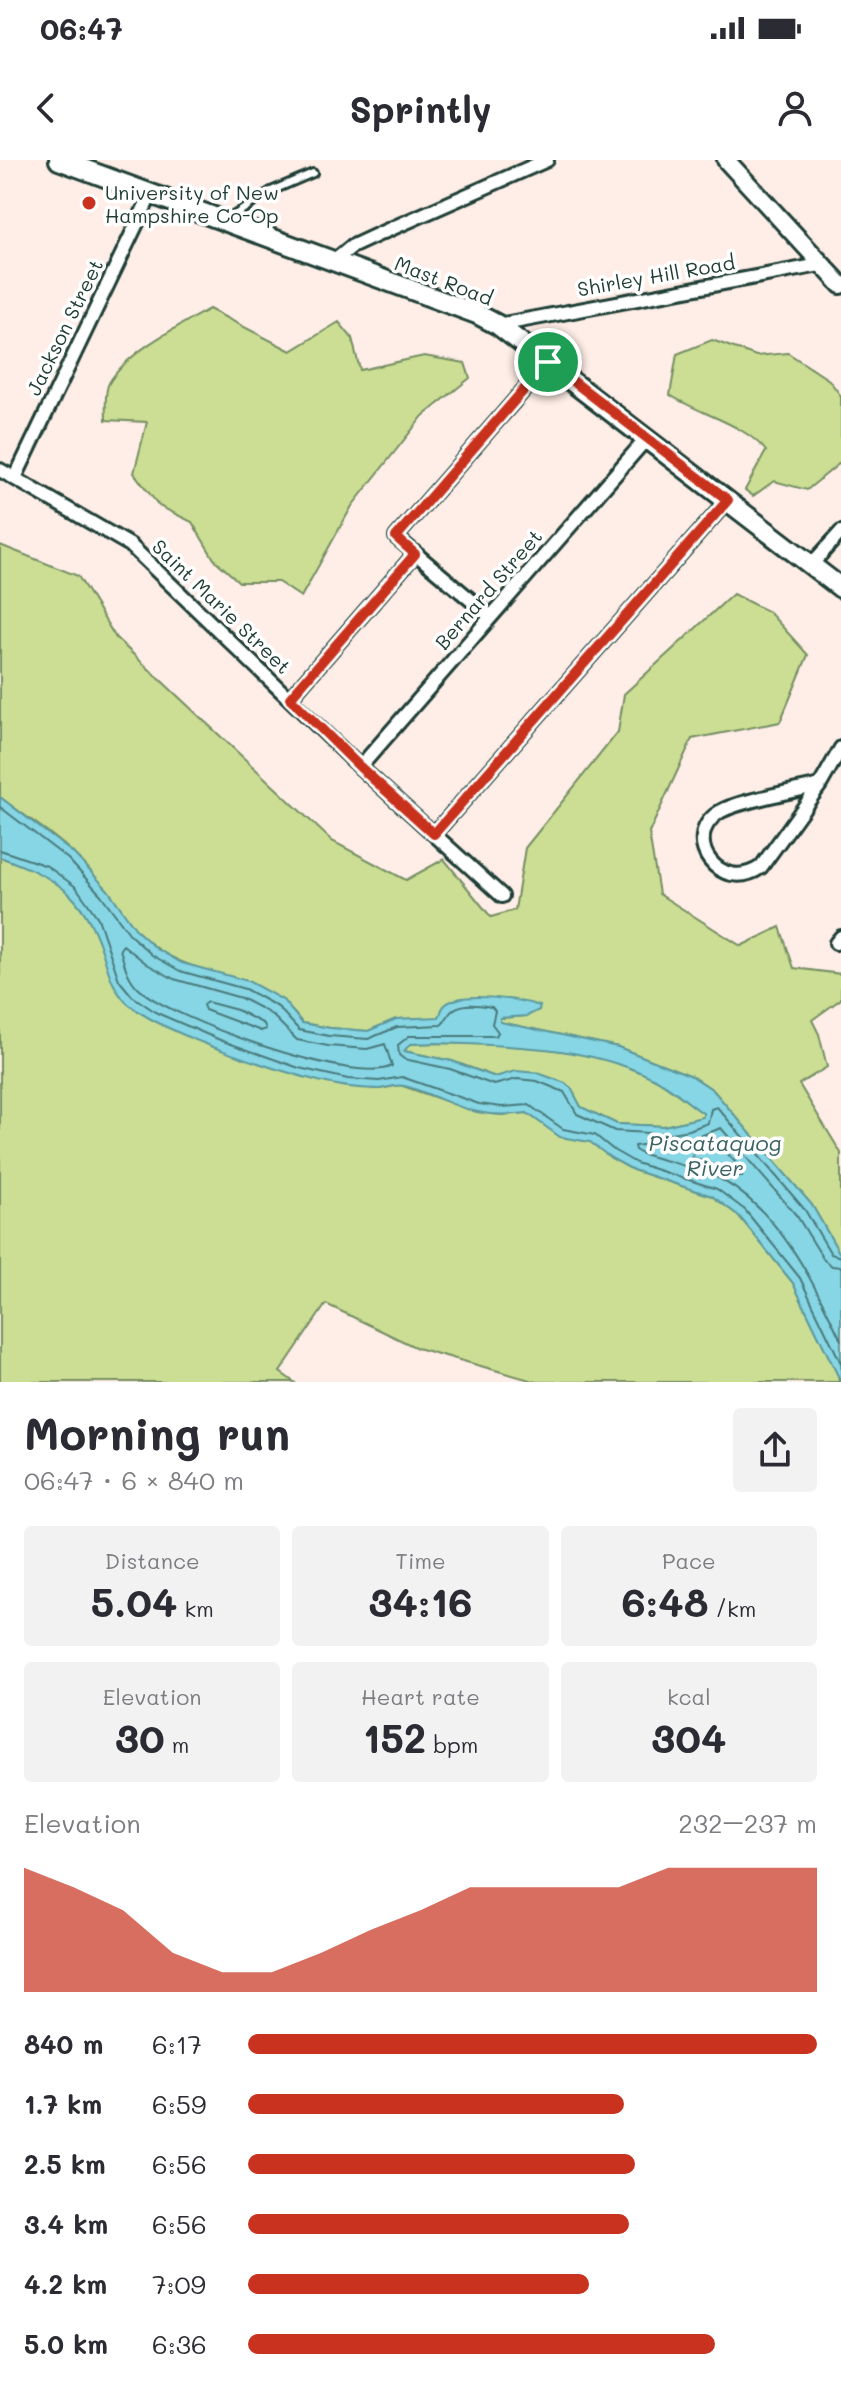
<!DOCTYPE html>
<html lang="en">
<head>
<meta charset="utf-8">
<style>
	body { margin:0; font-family:Mali,sans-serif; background:#f2f2f3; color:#2b2b33; height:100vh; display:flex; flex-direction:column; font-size:30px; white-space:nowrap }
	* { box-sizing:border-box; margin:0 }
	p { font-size:26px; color:#7c7c81 }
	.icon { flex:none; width:44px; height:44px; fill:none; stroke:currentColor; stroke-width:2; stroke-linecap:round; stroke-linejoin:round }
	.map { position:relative; height:1222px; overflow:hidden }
	.side { display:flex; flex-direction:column; background:#fff; flex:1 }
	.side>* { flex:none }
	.pin { position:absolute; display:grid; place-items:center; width:68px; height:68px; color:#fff; margin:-34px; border:4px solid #fff; border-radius:50%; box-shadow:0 2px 8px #0007 }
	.round { display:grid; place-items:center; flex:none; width:84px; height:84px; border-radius:8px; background:#f2f2f3 }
	.overview { display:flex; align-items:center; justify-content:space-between; height:136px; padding:0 24px }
	h1 { font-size:44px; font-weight:700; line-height:60px }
	.stats { display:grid; grid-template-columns:repeat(3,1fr); gap:12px; height:136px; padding:8px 24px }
	.stats div { display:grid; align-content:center; border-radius:8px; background:#f2f2f3; text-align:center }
	.stats b { font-size:40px; font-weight:700 }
	.stats small { font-size:22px; font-weight:400 }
	.stats p { font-size:22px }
	.chart { height:224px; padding:16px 24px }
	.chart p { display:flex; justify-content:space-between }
	.chart svg { width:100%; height:144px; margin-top:8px; fill:#c8321e; opacity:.7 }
	ul { padding:0 24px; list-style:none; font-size:26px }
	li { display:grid; grid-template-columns:128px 96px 1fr; align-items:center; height:60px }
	li i { height:20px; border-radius:10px; background:#c8321e }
	.status { display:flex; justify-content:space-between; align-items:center; height:56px; padding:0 40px; background:#fff; direction:ltr }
	.status svg { height:22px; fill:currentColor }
	header { display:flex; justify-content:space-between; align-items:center; height:104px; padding:0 24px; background:#fff; font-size:36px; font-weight:700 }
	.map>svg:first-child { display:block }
</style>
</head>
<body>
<div class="status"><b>06:47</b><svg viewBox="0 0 49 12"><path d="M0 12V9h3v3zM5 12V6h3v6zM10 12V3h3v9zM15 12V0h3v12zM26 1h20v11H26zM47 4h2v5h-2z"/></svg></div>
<header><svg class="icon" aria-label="back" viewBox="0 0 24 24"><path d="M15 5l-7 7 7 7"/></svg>Sprintly<svg class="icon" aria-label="person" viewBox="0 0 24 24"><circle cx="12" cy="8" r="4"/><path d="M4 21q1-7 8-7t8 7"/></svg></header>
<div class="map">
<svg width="841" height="1222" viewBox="0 0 841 1222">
	<rect width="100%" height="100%" fill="#ffeee7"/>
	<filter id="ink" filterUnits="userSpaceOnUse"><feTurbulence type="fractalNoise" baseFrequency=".0125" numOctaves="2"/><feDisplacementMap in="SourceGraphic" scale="16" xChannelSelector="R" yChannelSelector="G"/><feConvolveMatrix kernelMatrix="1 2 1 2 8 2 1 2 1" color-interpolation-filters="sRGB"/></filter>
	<g filter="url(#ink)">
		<path fill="#cbde93" stroke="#758e64" stroke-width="2" d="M209 149 291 191 339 162 352 178 360 210 424 196 465 203 470 218 423 256 352 346 301 437 278 422H239L214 399 192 362 159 346 134 313 147 262 106 260C106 250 104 232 109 223 127 192 178 166 209 149Z
			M712 180 756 196 788 193 829 220 841 236V302L807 330 774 321 753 336 745 330 766 291C745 264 699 254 670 235L677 194Z
			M0 385 78 416 116 478 332 681 406 720 444 699 491 757 515 750 525 688 618 572 624 534 733 434 769 452 808 495 780 562 692 579 649 673 659 734 741 786 780 767 794 808 841 814V839L812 860 819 874 827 907 799 924 841 993V1096L812 1045 713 930 692 916 618 887 500 862V858L527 856 396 859 368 871 330 868 302 863C269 814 202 820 158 789 123 765 105 721 73 693 51 672 24 656 0 637Z
			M0 697 43 713 70 733 91 761 126 842 153 860 217 888 380 929 400 925 477 952 502 955 527 953 560 976 591 982 611 998 633 1010 712 1036 739 1056 793 1123 838 1215 839 1222H537L417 1188 326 1144 280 1212 294 1222H0Z
			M436 883C508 885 586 885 652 917 670 926 686 942 703 953V957L664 966 617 964 581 947 571 928 516 911 496 917 452 901 404 891 409 884Z"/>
		<path fill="#87d6e5" stroke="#5d999e" stroke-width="2" fill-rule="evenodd" d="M0 637 73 693 108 730 137 771 157 789 182 803 248 821 283 840 302 863 330 868 368 871 396 859 439 857C441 854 441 849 444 846 459 829 521 840 540 846L539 850 527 856 500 858V862L618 887 692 916 713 930 812 1045 841 1096V1222L793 1123 739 1056 712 1036 633 1010 611 998 590 982 560 977 527 953C510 955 495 956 478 952 453 947 429 932 404 926 396 924 388 928 380 929 370 929 359 928 349 927 304 922 154 872 124 840 111 825 108 809 102 791 83 732 54 717 0 697ZM436 883C508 885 585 886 651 917 670 925 686 942 703 953V957L664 966 617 964 581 947 571 928 565 923 538 913 516 911 495 917 452 901 404 891 410 884Z"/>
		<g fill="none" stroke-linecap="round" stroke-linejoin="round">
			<path stroke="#497a7b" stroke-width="2" d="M0 647 68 699 101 735 131 776 152 795 180 811 245 829 278 847 299 870 329 876 368 879 397 867 441 865C447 861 447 854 453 850 463 842 480 845 492 847L495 851 492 864 498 872 496 876H409L398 885 399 895 404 899 450 909 494 925 517 919 537 921 564 932 577 954 615 971 665 974 689 970 708 963 711 949 717 947 805 1050 831 1094 841 1097
				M0 690 47 706 76 727 98 758 119 820 132 836 157 853 220 880 299 908 348 919 379 921 402 917 479 944 502 947 529 945 563 969 595 975 615 991 636 1003 717 1029 745 1050 800 1118 841 1203
				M123 785 147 804 174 819 241 838 260 848 272 855 297 880 328 886 367 889 385 884 392 906C355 926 168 858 138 828 127 817 124 803 120 789Z
				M207 842 237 850 264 864 266 869 261 871 205 850 203 845Z
				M716 984 720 985 743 1011 742 1017 692 997 694 991Z
				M841 1107 832 1106 824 1100 797 1056 721 968 692 979 634 986 635 990 640 993C666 1002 698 1007 722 1020 781 1053 813 1122 841 1180"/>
			<g stroke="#1f3d34" stroke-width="12">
				<path id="service" d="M230 58 271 31 313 13"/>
			</g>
			<g stroke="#1f3d34" stroke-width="18">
				<path id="minor" d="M333 102 351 87 379 74 547 0
					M498 165 820 105
					M0 310 130 385 360 607 502 736
					M15 318 151 34
					M811 405 841 372
					M491 457 396 377 548 202
					M290 538 415 394
					M360 607 647 278
					M820 625C797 631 735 641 718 653 680 679 720 735 761 707L820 625 841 588
					M434 674 728 340
					M836 783 841 777"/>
			</g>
			<g stroke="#1f3d34" stroke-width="22">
				<path id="tertiary" d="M726 0 841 125"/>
			</g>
			<g stroke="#1f3d34" stroke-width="24">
				<path id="secondary" d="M59 0 477 154 498 165 841 428"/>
			</g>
			<use href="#service" stroke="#fff" stroke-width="6"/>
			<use href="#minor" stroke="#fff" stroke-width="12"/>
			<use href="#tertiary" stroke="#fff" stroke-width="16"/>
			<use href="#secondary" stroke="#fff" stroke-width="18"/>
		</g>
	</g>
	<g fill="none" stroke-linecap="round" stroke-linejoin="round" filter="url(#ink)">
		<g stroke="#fff" stroke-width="16">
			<path id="route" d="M548 202 728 340 434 674 360 607 290 538 415 394 396 377Z"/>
		</g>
		<use href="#route" stroke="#c8321e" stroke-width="10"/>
	</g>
	<circle fill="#c8321e" stroke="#fff" stroke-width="3" cx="89" cy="43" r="8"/>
	<g text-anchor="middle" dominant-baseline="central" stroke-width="7" stroke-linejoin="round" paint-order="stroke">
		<g font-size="20" fill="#1f3d34" stroke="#fff" text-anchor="start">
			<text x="105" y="32">University of New<tspan x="105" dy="23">Hampshire Co-Op</tspan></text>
		</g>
		<g font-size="20" fill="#1f3d34" stroke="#fff">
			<text transform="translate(656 115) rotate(-10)">Shirley Hill Road</text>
			<text transform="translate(444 120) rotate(21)">Mast Road</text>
			<text transform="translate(64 167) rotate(-64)">Jackson Street</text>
			<text transform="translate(488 429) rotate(-49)">Bernard Street</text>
			<text transform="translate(222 446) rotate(44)">Saint Marie Street</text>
		</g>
		<g font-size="22" font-style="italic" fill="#396360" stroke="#fff">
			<text x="715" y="982">Piscataquog<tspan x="715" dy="25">River</tspan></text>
		</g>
	</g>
</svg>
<div class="pin" style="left:548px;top:202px;background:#1e9e55"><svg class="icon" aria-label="arrive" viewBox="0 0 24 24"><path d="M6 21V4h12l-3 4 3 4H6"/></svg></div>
</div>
<section class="side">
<div class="overview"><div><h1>Morning run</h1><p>06:47 · 6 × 840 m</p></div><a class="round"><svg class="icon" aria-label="share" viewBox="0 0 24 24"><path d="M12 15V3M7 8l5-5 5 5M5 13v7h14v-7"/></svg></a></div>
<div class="stats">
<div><p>Distance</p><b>5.04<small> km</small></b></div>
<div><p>Time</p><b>34:16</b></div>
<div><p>Pace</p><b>6:48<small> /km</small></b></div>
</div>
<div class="stats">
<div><p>Elevation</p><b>30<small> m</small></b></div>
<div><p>Heart rate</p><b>152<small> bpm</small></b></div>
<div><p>kcal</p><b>304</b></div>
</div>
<div class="chart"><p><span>Elevation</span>232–237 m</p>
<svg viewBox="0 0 160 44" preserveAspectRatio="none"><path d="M0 44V6L10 12L20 19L30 32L40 38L50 38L60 32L70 25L80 19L90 12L100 12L110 12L120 12L130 6L140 6L150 6L160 6V44z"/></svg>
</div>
<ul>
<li><b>840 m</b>6:17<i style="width:100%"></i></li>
<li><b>1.7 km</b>6:59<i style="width:66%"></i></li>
<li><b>2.5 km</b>6:56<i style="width:68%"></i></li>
<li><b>3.4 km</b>6:56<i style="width:67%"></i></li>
<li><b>4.2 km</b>7:09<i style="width:60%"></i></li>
<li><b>5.0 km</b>6:36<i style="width:82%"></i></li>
</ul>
</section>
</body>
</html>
